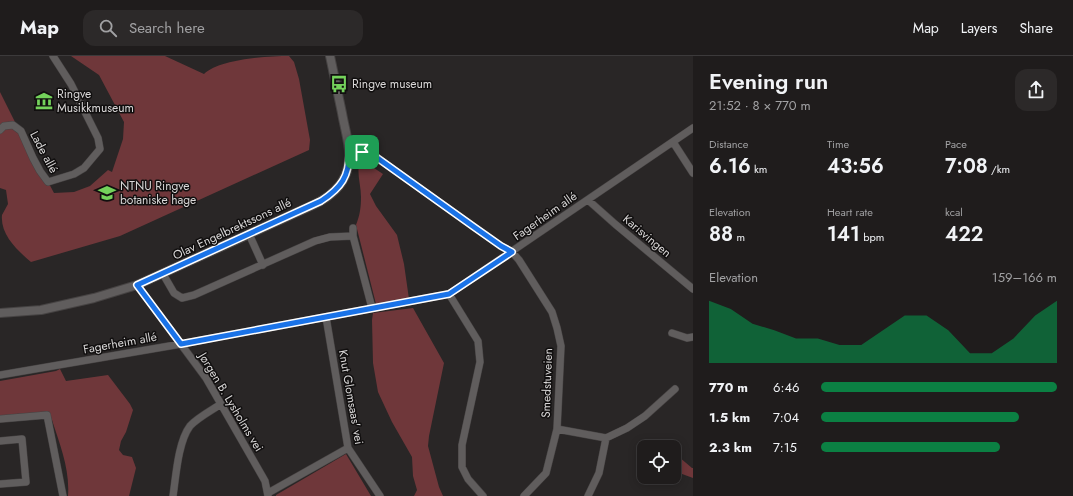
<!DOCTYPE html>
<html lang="en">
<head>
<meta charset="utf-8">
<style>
	body { margin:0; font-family:Jost,sans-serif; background:#2c2929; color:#f1f3f6; height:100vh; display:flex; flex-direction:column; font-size:15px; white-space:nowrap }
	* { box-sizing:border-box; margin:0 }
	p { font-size:13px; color:#a1a1a3 }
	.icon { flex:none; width:22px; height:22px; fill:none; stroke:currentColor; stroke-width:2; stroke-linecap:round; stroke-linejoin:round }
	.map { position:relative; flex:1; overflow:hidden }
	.panel { display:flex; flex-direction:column; background:#1f1c1c; width:380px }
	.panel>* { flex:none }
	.tools { position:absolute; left:637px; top:384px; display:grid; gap:8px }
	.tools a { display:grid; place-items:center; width:44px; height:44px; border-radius:8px; background:#1f1c1c; box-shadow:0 2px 10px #0003,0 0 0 1px #3c3a3b; font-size:20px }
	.pin { position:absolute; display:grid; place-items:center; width:34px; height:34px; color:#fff; margin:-17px; border-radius:8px; box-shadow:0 2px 6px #0006 }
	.round { display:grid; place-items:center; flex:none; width:42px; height:42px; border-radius:12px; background:#2c2929 }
	.summary { display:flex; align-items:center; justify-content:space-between; height:68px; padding:0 16px }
	h1 { font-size:22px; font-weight:600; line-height:30px }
	.figures { display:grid; grid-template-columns:repeat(3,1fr); gap:6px; height:68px; padding:4px 16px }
	.figures div { display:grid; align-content:center }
	.figures b { font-size:20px; font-weight:600 }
	.figures small { font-size:11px; font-weight:400 }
	.figures p { font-size:11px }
	.chart { height:112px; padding:8px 16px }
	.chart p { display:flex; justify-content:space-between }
	.chart svg { width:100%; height:72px; margin-top:4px; fill:#0b8043; opacity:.7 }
	ul { padding:0 16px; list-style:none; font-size:13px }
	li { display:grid; grid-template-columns:64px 48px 1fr; align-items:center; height:30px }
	li i { height:10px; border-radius:5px; background:#0b8043 }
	header { display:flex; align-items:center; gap:24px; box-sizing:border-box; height:56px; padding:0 20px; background:#1f1c1c; border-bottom:1px solid #3c3a3b }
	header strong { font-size:19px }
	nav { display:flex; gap:22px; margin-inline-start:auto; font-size:14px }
	.search { width:280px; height:36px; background:#2c2929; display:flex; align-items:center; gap:10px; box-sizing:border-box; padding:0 14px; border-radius:12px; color:#a1a1a3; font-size:15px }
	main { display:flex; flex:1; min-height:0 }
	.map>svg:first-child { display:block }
</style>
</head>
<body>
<header>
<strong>Map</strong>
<div class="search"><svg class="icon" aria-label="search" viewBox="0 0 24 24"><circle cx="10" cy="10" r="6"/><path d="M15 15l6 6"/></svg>Search here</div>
<nav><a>Map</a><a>Layers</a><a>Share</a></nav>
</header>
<main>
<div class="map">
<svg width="693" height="440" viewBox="0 0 693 440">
	<rect width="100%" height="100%" fill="#292626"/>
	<path fill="#6f373a" d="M71 0H165L204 18C220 3 268 0 289 0L294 6 299 23 310 84 309 94 120 180 31 206C18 195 0 179 2 159 4 155 6 152 8 148L6 134 0 132V74L13 70 21 75 54 137 74 136 90 130 108 114 112 116 123 83 124 66 99 19Z
		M0 36 15 66 0 70Z
		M365 106 383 118 370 138 376 150 397 179 404 208 409 243 376 248 356 169C360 159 361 151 361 141 361 130 357 119 359 109Z
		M413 252 444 307 429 380 428 390 439 431 443 440H414L417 434 413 420 412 401 392 366 378 336 373 307 372 264 373 257Z
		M60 313 66 325 108 319 130 348 133 354 126 376 121 385 119 394 123 399 132 401 136 412 129 440H68C70 413 60 389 52 364L49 358 0 361V325L56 315Z
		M346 398 371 440H276V439Z
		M679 401 692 412H693V422L674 415V408Z"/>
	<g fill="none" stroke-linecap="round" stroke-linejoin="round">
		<g stroke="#464343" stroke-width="8">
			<path id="minor" d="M0 74 4 70 13 69 21 75 33 102 40 115 48 126 74 118 84 112 100 93 98 82 71 28 53 0
				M673 86 693 117
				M349 95 362 97 376 101 456 158 501 190 512 196 519 204 552 256 557 272 561 290 557 373 546 417 524 440
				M588 144 615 168 693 233
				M353 172V180L372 252
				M249 178 263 209
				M163 218 174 237 182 242 194 239 315 185 330 181 353 180
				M137 229 206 322 265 425 268 440
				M449 238 478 285 480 306 462 389V411L468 423 483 440
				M326 261 348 392 380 440
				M672 277 687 282 693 281
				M0 319 181 288 449 238 693 72
				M0 363 47 359 63 440
				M557 373 606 382 627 372 645 360 675 333
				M0 385 22 383 26 426 0 428
				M268 437 348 392
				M173 440C176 420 178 386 190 370 197 362 212 354 221 348
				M588 440 599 417 606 382"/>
		</g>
		<g stroke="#464343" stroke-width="10">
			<path id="tertiary" d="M0 257 41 254 94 242 137 229 313 149C328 142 342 131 347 115 353 97 345 75 342 57 338 38 334 19 330 0"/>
		</g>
		<use href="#minor" stroke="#605d5d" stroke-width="7"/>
		<use href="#tertiary" stroke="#605d5d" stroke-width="8"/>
	</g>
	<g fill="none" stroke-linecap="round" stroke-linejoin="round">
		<g stroke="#fff" stroke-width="8">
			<path id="route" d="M349 95 362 96 376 101 474 171 501 190 512 196 449 238 181 288 137 229 321 145C341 132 350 120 349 95Z"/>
		</g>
		<use href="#route" stroke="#1a73e8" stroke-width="5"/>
	</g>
	<defs>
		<g id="bus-bare" transform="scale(1.38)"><path d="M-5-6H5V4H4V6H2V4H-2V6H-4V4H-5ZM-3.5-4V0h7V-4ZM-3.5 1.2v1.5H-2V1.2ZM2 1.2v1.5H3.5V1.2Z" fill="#74d25b" stroke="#110f0f" stroke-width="2.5" paint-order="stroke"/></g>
		<g id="museum-bare" transform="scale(1.38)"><path d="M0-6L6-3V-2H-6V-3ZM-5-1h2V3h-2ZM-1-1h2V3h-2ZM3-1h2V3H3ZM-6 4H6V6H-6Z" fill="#74d25b" stroke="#110f0f" stroke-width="2.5" paint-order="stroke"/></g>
		<g id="university-bare" transform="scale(1.38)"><path d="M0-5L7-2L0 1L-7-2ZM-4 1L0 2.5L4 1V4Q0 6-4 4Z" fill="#74d25b" stroke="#110f0f" stroke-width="2.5" paint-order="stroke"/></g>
	</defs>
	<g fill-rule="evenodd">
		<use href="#bus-bare" x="339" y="28"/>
		<use href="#museum-bare" x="44" y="45"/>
		<use href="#university-bare" x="107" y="137"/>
	</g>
	<g text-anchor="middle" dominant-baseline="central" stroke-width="3" stroke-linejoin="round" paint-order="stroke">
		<g font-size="12" fill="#d9d7d7" stroke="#110f0f" text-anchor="start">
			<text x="352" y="28">Ringve museum</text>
			<text x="57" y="38">Ringve<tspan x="57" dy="14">Musikkmuseum</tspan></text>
			<text x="120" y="130">NTNU Ringve<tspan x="120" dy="14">botaniske hage</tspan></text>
		</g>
		<g font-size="12" fill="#d9d7d7" stroke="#110f0f">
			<text transform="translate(44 96) rotate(62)">Lade allé</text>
			<text transform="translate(545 160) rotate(-35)">Fagerheim allé</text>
			<text transform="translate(232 173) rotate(-25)">Olav Engelbrektssons allé</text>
			<text transform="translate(647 180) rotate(40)">Karisvingen</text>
			<text transform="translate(120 287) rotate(-10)">Fagerheim allé</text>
			<text transform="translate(547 327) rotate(-88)">Smedstuveien</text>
			<text transform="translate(351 341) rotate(80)">Knut Glomsaas' vei</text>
			<text transform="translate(231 346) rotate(59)">Jørgen B. Lysholms vei</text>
		</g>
	</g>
</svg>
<div class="tools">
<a><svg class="icon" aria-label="locate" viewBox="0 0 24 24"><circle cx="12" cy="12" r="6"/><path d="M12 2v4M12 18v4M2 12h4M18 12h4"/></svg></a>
</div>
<div class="pin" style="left:362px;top:96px;background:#1e9e55"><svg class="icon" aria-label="arrive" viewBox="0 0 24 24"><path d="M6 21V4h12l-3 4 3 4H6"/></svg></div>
</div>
<section class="panel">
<div class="summary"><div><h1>Evening run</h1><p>21:52 · 8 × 770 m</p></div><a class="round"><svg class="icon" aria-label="share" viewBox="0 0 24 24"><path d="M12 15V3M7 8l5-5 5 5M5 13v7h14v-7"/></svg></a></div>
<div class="figures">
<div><p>Distance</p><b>6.16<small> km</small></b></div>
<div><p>Time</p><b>43:56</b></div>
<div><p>Pace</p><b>7:08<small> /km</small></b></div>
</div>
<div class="figures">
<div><p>Elevation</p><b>88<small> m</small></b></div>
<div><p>Heart rate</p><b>141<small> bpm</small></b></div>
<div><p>kcal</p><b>422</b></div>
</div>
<div class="chart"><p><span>Elevation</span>159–166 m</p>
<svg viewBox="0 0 160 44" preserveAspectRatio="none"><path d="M0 44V6L10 11L20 20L30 24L40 29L50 29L60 33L70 33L80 24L90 15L100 15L110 24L120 38L130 38L140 29L150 15L160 6V44z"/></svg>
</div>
<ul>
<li><b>770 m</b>6:46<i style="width:100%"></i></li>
<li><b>1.5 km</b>7:04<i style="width:84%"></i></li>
<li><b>2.3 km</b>7:15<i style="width:76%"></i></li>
</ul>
</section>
</main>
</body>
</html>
